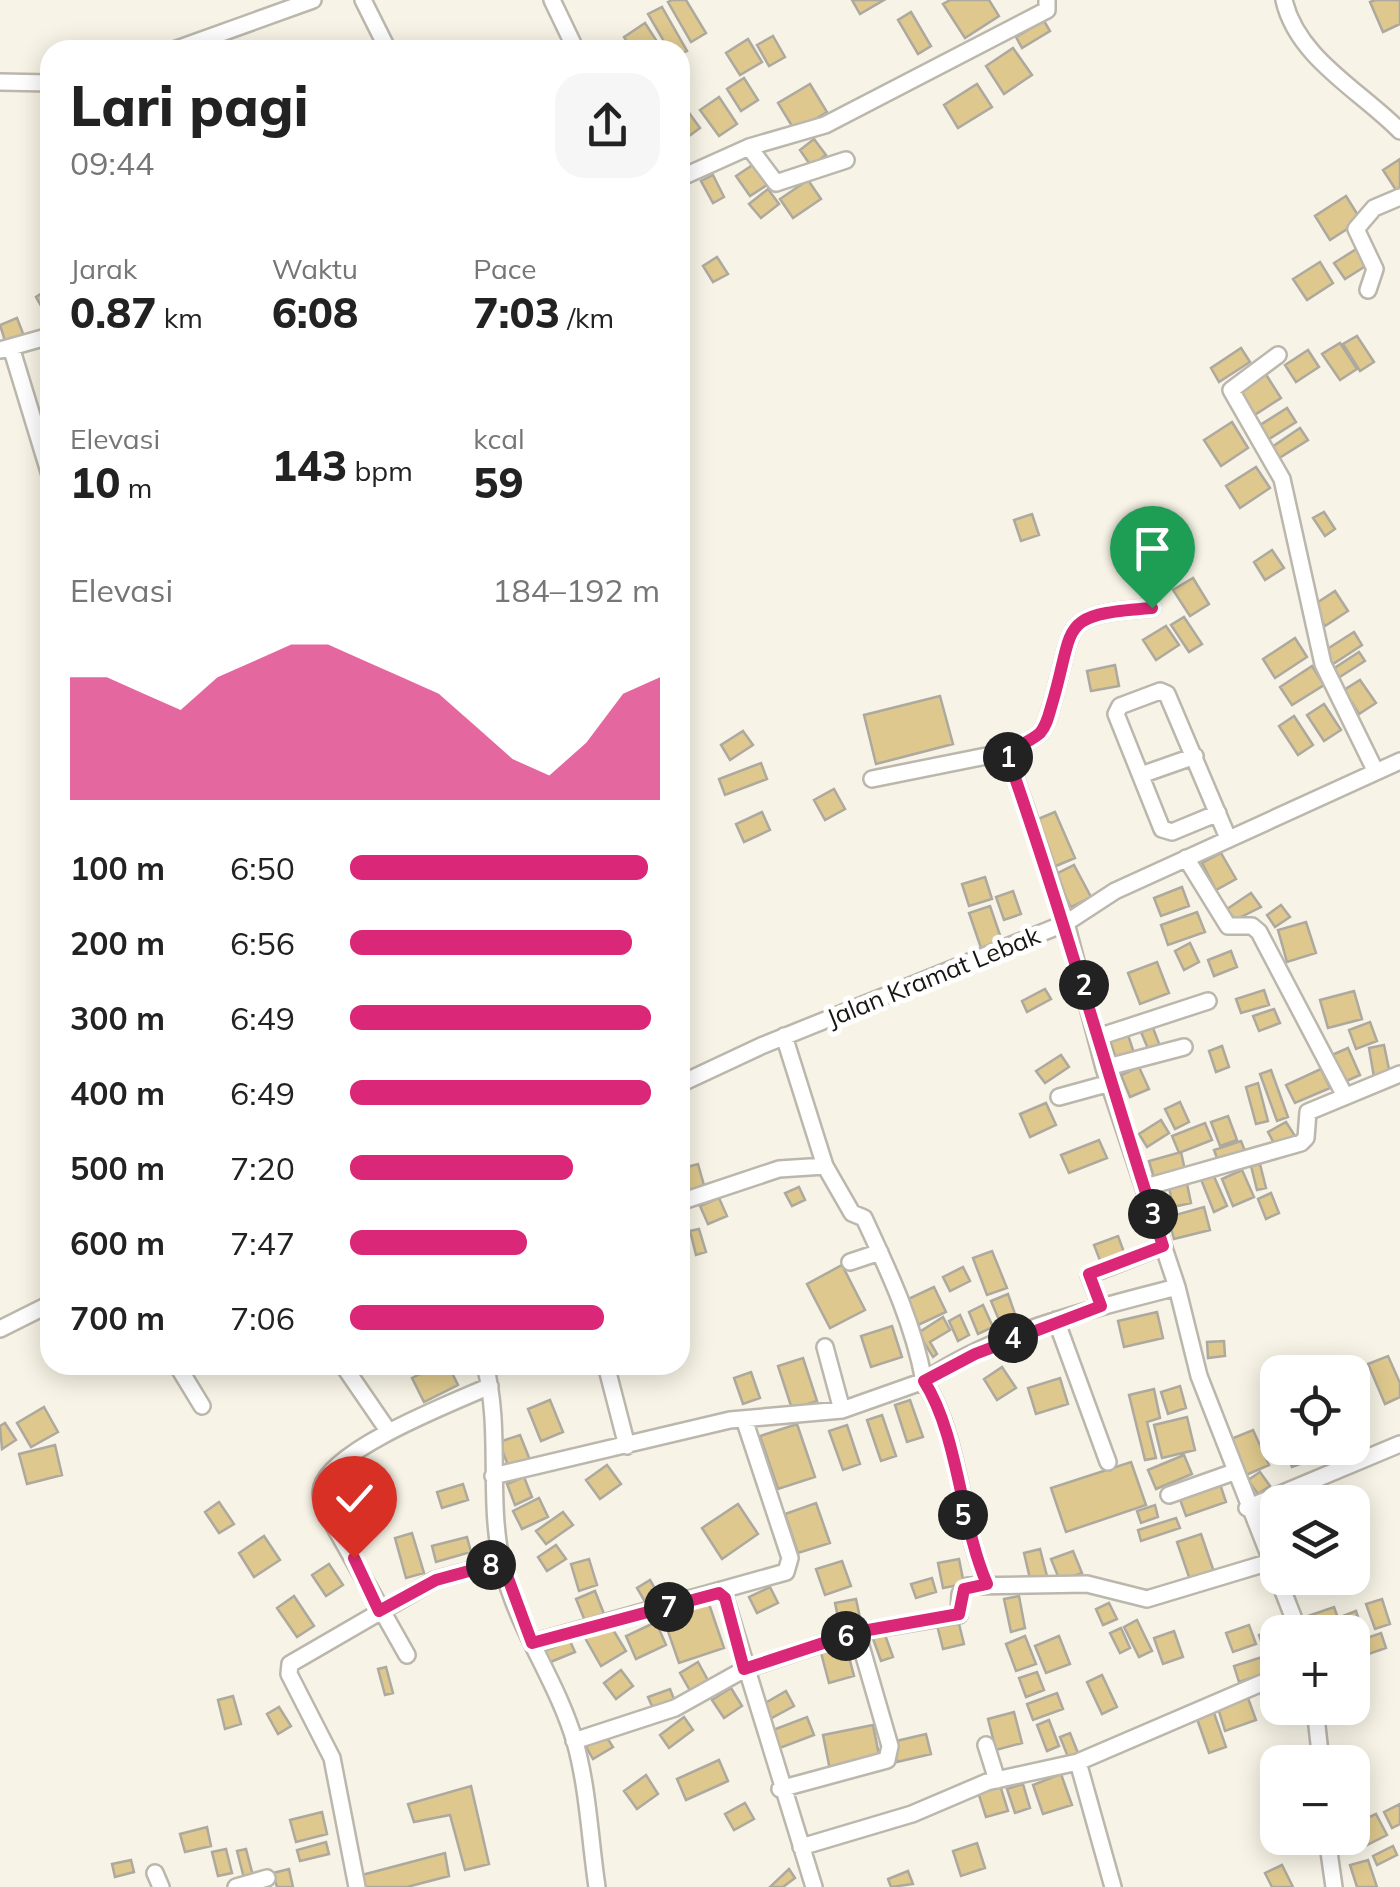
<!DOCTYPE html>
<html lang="id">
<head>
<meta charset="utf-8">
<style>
	body { margin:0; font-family:Mulish,sans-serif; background:#f6f6f6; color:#222; height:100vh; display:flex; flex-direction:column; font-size:38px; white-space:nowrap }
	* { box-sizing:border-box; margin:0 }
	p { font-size:32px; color:#767676 }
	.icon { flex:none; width:55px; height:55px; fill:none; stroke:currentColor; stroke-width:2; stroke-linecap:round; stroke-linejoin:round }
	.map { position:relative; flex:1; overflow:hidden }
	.sheet { position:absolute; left:40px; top:40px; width:650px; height:1335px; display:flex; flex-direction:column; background:#fff; border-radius:30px; box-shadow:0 5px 25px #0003 }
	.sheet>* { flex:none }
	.controls { position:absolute; left:1260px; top:1355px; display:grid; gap:20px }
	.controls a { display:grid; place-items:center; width:110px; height:110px; border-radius:20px; background:#fff; box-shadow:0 5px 25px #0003; font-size:50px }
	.pin { position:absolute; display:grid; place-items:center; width:85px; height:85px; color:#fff; margin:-102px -42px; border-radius:50% 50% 50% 0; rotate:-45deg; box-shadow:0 0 10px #0007 }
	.pin .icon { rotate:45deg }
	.km { position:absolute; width:50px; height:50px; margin:-25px; border-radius:50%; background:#222; color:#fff; font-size:28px; line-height:50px; text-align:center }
	.round { display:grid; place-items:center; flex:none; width:105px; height:105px; border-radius:30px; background:#f6f6f6 }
	.summary { display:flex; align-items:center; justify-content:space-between; height:170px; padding:0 30px }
	h1 { font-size:55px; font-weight:800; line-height:75px }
	.metrics { display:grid; grid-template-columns:repeat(3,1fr); gap:15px; height:170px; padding:10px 30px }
	.metrics div { display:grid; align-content:center }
	.metrics b { font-size:42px; font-weight:800 }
	.metrics small { font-size:28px; font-weight:400 }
	.metrics p { font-size:28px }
	.chart { height:280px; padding:20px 30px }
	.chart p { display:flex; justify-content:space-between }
	.chart svg { width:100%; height:180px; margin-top:10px; fill:#db2777; opacity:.7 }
	ul { padding:0 30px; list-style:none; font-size:32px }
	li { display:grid; grid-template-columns:160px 120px 1fr; align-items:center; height:75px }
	li i { height:25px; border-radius:12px; background:#db2777 }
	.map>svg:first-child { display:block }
</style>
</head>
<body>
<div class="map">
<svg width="1400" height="1887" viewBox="0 0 1400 1887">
	<rect width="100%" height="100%" fill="#f7f3e6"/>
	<path fill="#dec88d" stroke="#ada99e" stroke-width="2.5" d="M672 0H686L706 33 691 42 668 2Z
		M852 0H884L860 14Z
		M950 0H989L999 16 965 38 943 4Z
		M1375 0H1400V24L1383 32 1370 2Z
		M662 7 687 51 680 54V50H669L648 14Z
		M911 12 931 46 918 54 898 20Z
		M1044 21 1050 31 1022 48 1016 37Z
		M645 23 658 43 647 50H632L624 37Z
		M773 36 785 57 769 66 757 45Z
		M748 39 762 62 740 75 726 53Z
		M1013 48 1032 75 1004 94 986 66Z
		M744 78 758 100 741 111 727 89Z
		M810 84 827 112 795 131 778 103Z
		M977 84 992 107 958 128 944 105Z
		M719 97 737 124 719 136 700 110Z
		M687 110 700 128 685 139 680 115Z
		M814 139 826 155 811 166 800 150Z
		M1400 159V187L1396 190 1383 170Z
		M757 162 770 183 750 196 736 176Z
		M713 175 724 197 713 203 701 181Z
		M808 180 821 199 793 218 780 199Z
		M768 189 779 204 761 218 749 204Z
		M1346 196 1361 220 1330 240 1315 216Z
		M1358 248 1369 264 1345 279 1334 263Z
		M717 257 728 274 713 282 703 266Z
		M1320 262 1333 283 1307 300 1293 279Z
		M50 288V320H49L36 297Z
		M17 318 24 336 6 344 0 325Z
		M1357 336 1374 362 1360 371 1343 344Z
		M1340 343 1357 369 1340 380 1322 354Z
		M1241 348 1250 362 1219 382 1211 368Z
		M1308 350 1319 367 1296 382 1285 365Z
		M1265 373 1281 398 1253 416 1237 392Z
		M1287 408 1296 422 1266 441 1257 427Z
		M1232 422 1248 448 1221 466 1204 440Z
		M1300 428 1308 440 1276 460 1269 449Z
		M1256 467 1270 488 1240 508 1226 486Z
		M1324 512 1335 529 1325 536 1313 518Z
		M1032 514 1039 535 1021 541 1014 520Z
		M1178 538 1192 561 1170 576 1155 553Z
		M1272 550 1284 568 1265 580 1254 562Z
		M1193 578 1209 604 1190 616 1173 590Z
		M1335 591 1348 611 1325 626 1312 606Z
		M1184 617 1202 644 1189 652 1171 625Z
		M1166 626 1179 645 1156 660 1143 640Z
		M1354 632 1362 645 1333 664 1324 651Z
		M1295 638 1307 657 1275 678 1263 659Z
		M1359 652 1365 661 1335 680 1330 671Z
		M1115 665 1119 686 1091 691 1087 671Z
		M1312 666 1324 685 1292 705 1280 687Z
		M1360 680 1376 703 1359 714 1344 690Z
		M940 696 953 744 876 764 864 715Z
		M1324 704 1341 730 1324 741 1307 715Z
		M1294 716 1313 745 1298 755 1279 726Z
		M743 731 753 745 730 760 721 745Z
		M761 763 767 779 725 795 719 779Z
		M834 789 845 809 825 820 814 800Z
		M762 812 770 830 744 842 736 824Z
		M1055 812 1075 858 1051 868 1031 822Z
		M1221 853 1236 879 1216 890 1202 863Z
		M1074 865 1091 897 1071 907 1054 875Z
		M985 877 992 899 969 906 962 884Z
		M1182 887 1189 906 1161 916 1154 898Z
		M1013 891 1021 914 1004 920 996 897Z
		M1251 893 1261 907 1235 920 1227 909Z
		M1281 905 1290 917 1275 927 1267 915Z
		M990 906 1002 941 981 948 969 913Z
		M1197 912 1205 932 1168 945 1161 925Z
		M1306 922 1316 953 1287 962 1278 930Z
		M1190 943 1199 962 1184 970 1175 951Z
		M1231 951 1237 967 1214 976 1208 960Z
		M1157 962 1169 993 1140 1004 1128 973Z
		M1045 989 1051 999 1027 1012 1022 1001Z
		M1264 990 1269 1005 1241 1013 1236 999Z
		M1354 991 1362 1019 1328 1028 1320 1000Z
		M1274 1009 1280 1023 1259 1031 1253 1016Z
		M1370 1022 1377 1041 1356 1049 1349 1030Z
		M1153 1028 1160 1046 1149 1051 1141 1032Z
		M1127 1032 1135 1056 1117 1062 1109 1038Z
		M1384 1045 1390 1074 1374 1077 1369 1048Z
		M1222 1046 1229 1067 1216 1072 1209 1051Z
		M1348 1048 1360 1075 1344 1082 1332 1055Z
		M1061 1055 1069 1067 1045 1083 1036 1071Z
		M1139 1067 1149 1089 1130 1097 1121 1075Z
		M1321 1069 1330 1088 1295 1103 1286 1085Z
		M1271 1070 1288 1117 1277 1121 1260 1074Z
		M1258 1083 1268 1121 1256 1124 1246 1087Z
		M1180 1102 1189 1122 1175 1129 1165 1109Z
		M1046 1103 1056 1125 1030 1137 1020 1114Z
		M1228 1116 1237 1140 1220 1146 1211 1122Z
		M1161 1120 1169 1133 1147 1147 1139 1134Z
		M1286 1122 1295 1136 1276 1147 1268 1132Z
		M1205 1123 1212 1140 1179 1153 1172 1136Z
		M1099 1140 1107 1158 1069 1173 1061 1155Z
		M1241 1141 1245 1151 1218 1161 1214 1150Z
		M1181 1152 1185 1170 1154 1178 1149 1161Z
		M698 1164 705 1189 680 1196V1169Z
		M1260 1164 1266 1188 1257 1190 1251 1166Z
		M1242 1170 1254 1197 1233 1206 1222 1179Z
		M1212 1172 1227 1206 1214 1212 1200 1177Z
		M1186 1179 1191 1203 1173 1207 1168 1182Z
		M799 1187 805 1200 792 1206 785 1193Z
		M1271 1193 1279 1213 1266 1219 1258 1199Z
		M719 1198 727 1216 708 1224 700 1206Z
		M1204 1207 1210 1230 1174 1239 1168 1217Z
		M699 1229 706 1252 696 1255 690 1231Z
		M1118 1236 1125 1255 1101 1263 1094 1245Z
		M992 1251 1007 1288 987 1295 973 1258Z
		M842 1265 865 1310 830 1328 807 1284Z
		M963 1267 970 1281 950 1291 943 1277Z
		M934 1287 946 1312 918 1325 906 1300Z
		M1008 1294 1015 1314 999 1320 991 1301Z
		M983 1305 993 1327 978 1334 969 1312Z
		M1157 1312 1163 1338 1124 1347 1118 1321Z
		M960 1315 969 1335 958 1341 949 1321Z
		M943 1317 950 1330 930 1342 937 1354 933 1357 918 1333Z
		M892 1326 902 1357 871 1367 861 1336Z
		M1224 1341 1225 1356 1208 1358 1207 1342Z
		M1388 1356 1400 1383V1397L1385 1404 1368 1364Z
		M803 1358 817 1401 792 1409 778 1366Z
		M438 1365H448L458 1385 424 1402 412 1378Z
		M1002 1367 1016 1388 997 1400 984 1379Z
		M751 1372 760 1398 743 1404 734 1378Z
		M1060 1378 1068 1404 1036 1414 1028 1388Z
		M1180 1386 1186 1408 1168 1414 1161 1392Z
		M1154 1389 1160 1418 1147 1422 1156 1458 1145 1460 1129 1395Z
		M550 1400 563 1432 541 1441 528 1409Z
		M910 1400 923 1437 907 1442 895 1405Z
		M44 1407 58 1432 31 1447 17 1423Z
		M882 1415 896 1456 881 1461 867 1420Z
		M1187 1417 1195 1450 1162 1458 1154 1425Z
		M5 1423 16 1440 2 1449 0 1426Z
		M797 1424 815 1477 778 1489 760 1436Z
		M847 1425 860 1464 843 1470 829 1431Z
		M1253 1430 1269 1465 1246 1475 1231 1439Z
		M520 1435 530 1460 509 1468 499 1442Z
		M55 1445 62 1475 27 1484 19 1454Z
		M1293 1448H1310L1314 1459 1292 1467 1285 1450Z
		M1184 1455 1192 1474 1156 1489 1148 1470Z
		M1131 1462 1146 1505 1066 1532 1051 1488Z
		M607 1465 621 1484 600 1499 586 1480Z
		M1260 1472 1270 1486 1258 1494 1248 1480Z
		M524 1477 532 1497 515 1505 507 1484Z
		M1219 1481 1226 1502 1186 1516 1178 1494Z
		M463 1484 468 1500 442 1508 437 1492Z
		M539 1498 548 1517 522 1529 513 1511Z
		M219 1502 234 1524 219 1533 205 1512Z
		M816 1503 830 1543 798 1553 785 1514Z
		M738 1504 758 1534 722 1559 702 1528Z
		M1155 1505 1158 1517 1141 1523 1137 1511Z
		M563 1512 573 1525 546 1544 536 1531Z
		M1176 1518 1180 1528 1141 1541 1138 1530Z
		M412 1533 424 1573 406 1578 395 1538Z
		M1201 1534 1214 1572 1190 1580 1177 1542Z
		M264 1536 280 1560 254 1577 239 1553Z
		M467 1537 471 1552 436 1562 432 1546Z
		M556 1545 566 1559 547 1571 538 1557Z
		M1040 1549 1048 1580 1031 1583 1024 1553Z
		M1073 1551 1082 1573 1060 1581 1051 1559Z
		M589 1559 597 1585 579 1591 571 1564Z
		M959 1559 964 1584 943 1588 938 1563Z
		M842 1561 851 1586 825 1595 816 1569Z
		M329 1564 343 1585 326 1596 312 1575Z
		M932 1578 936 1592 916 1598 911 1584Z
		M650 1580 661 1599 648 1607 637 1588Z
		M770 1587 778 1603 757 1613 749 1597Z
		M595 1591 606 1619 587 1626 576 1599Z
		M294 1596 314 1626 297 1637 277 1608Z
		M1019 1596 1025 1628 1011 1632 1004 1599Z
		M856 1599 862 1627 841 1631 835 1603Z
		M1382 1599 1390 1624 1375 1629 1366 1604Z
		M708 1601 724 1648 679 1663 663 1617Z
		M1109 1603 1117 1619 1103 1625 1096 1609Z
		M1334 1607 1343 1632H1311L1305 1617Z
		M1356 1611 1363 1633 1352 1636 1343 1616Z
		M958 1620 964 1644 943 1649 937 1625Z
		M1137 1620 1152 1651 1139 1657 1124 1627Z
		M656 1622 666 1645 636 1659 626 1636Z
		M609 1623 626 1651 601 1666 585 1638Z
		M1249 1625 1256 1644 1233 1652 1226 1633Z
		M1121 1628 1130 1648 1120 1653 1110 1633Z
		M1276 1629 1278 1643 1263 1647 1259 1635Z
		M1174 1631 1183 1657 1163 1664 1154 1638Z
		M884 1632 893 1657 881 1661 872 1636Z
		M1381 1633 1386 1648 1360 1657 1355 1642Z
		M1025 1636 1036 1664 1016 1671 1006 1644Z
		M1059 1636 1070 1664 1046 1673 1035 1646Z
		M570 1641 575 1652 548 1663 543 1651Z
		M845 1642 854 1676 829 1683 820 1649Z
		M1278 1652V1669L1239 1682 1234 1666Z
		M698 1662 710 1684 692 1694 680 1673Z
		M386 1667 393 1693 385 1695 378 1669Z
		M621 1670 633 1686 616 1699 604 1683Z
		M1037 1672 1044 1690 1026 1697 1019 1678Z
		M1102 1675 1117 1707 1102 1714 1087 1682Z
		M731 1688 742 1706 724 1718 712 1700Z
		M670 1689 676 1704 655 1713 648 1697Z
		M786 1691 794 1706 768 1720 760 1706Z
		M1057 1693 1063 1709 1033 1720 1027 1704Z
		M233 1696 241 1724 225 1729 218 1700Z
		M1248 1698 1256 1720 1225 1731 1218 1708Z
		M279 1707 291 1726 278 1734 267 1714Z
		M1014 1712 1022 1743 996 1750 988 1719Z
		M1214 1713 1226 1747 1209 1753 1197 1719Z
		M684 1717 693 1730 669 1748 660 1735Z
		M807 1717 814 1735 772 1751 765 1733Z
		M1049 1720 1059 1746 1047 1751 1037 1725Z
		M873 1725 880 1760 830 1770 823 1735Z
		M604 1733 613 1747 593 1759 585 1745Z
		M1070 1733 1078 1753 1068 1757 1060 1737Z
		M926 1734 931 1754 897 1762 892 1742Z
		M1352 1754 1366 1784 1352 1790V1762H1335Z
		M719 1760 728 1781 686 1800 677 1779Z
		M1061 1774 1072 1805 1043 1814 1033 1785Z
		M646 1775 658 1794 637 1809 624 1791Z
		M1023 1784 1030 1808 1015 1813 1007 1789Z
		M1000 1785 1008 1811 986 1817 978 1792Z
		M471 1786 489 1864 465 1870 450 1815 414 1822 408 1804Z
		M745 1803 754 1819 734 1830 725 1814Z
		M1400 1804V1824L1392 1828 1384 1812Z
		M322 1812 327 1834 296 1842 290 1820Z
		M1376 1814 1387 1835 1353 1852 1345 1838H1352V1825Z
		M207 1827 211 1846 185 1852 180 1834Z
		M326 1842 329 1854 300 1861 297 1850Z
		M977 1843 985 1868 961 1876 953 1851Z
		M1393 1846 1397 1855 1377 1865 1373 1856Z
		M226 1849 232 1873 218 1876 212 1852Z
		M246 1849 253 1876 244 1878 237 1851Z
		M445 1853 449 1876 407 1887H365L362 1875Z
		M131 1860 134 1872 115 1877 112 1864Z
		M1368 1860 1377 1887H1357L1350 1865Z
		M1282 1865 1293 1887H1272L1265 1873Z
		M289 1869 293 1887H277L273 1873Z
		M789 1869 795 1878 783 1887H770Z
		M908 1871 913 1884 891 1887 888 1879Z"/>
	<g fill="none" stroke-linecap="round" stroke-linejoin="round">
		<g stroke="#bcb7ac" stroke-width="20">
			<path id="minor" d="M363 0 388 50
				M552 0 576 50
				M1284 0C1297 58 1361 91 1400 131
				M174 50 313 0
				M0 82 50 83
				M749 147 776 183 846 160
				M680 178 749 147 825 125 1047 10V0
				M1368 290 1375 269 1356 229 1374 208 1400 197
				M11 347 50 475
				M0 350 50 336
				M1278 355 1231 390 1282 479 1323 664 1375 770
				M1152 608C1056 615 1076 623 1052 704 1049 714 1047 725 1040 733 1031 741 1017 747 1006 752L1066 923 1104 1068 1177 1287 1199 1376 1299 1632
				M1141 775 1195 756
				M872 779 1006 752
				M1218 813 1172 832 1162 829 1116 714 1120 706 1160 691 1167 694 1228 838
				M1186 858 1228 926H1252L1259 932 1345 1096
				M784 1036 825 1166
				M1098 1037 1208 1001
				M1104 1068 1184 1047
				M680 1084 761 1046 1066 923 1115 891 1400 761
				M1059 1097 1110 1083
				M1146 1187 1301 1143 1306 1138 1308 1112 1400 1074
				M850 1262 880 1252
				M1101 1306 1089 1275 1163 1246
				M1056 1320 1108 1462
				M0 1329 50 1304
				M825 1347 842 1410
				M177 1365 202 1406
				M343 1365 389 1432
				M485 1365C502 1430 487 1498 502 1564 516 1627 557 1680 575 1742 588 1788 590 1840 597 1887
				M606 1365 627 1446
				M493 1476 730 1420 842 1410 924 1381C913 1322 889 1272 864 1218L852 1213 825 1166 779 1169 680 1202
				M1169 1495 1234 1472
				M1247 1508 1400 1444
				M987 1584C959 1521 961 1439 924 1381 998 1331 1091 1309 1177 1287
				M719 1593 725 1598 814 1887
				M532 1643 786 1572 790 1558 744 1419
				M407 1655 329 1517C324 1507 319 1498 322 1487 332 1449 454 1402 490 1386
				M1315 1708 1321 1762
				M574 1741 675 1708 745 1669 857 1632 959 1615 960 1594 968 1586 1087 1584 1147 1599 1270 1562
				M986 1745 997 1780
				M780 1789 887 1760 890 1746 857 1632
				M1327 1838 1334 1887
				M801 1847 912 1814 987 1782 1078 1762
				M155 1873 161 1887
				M236 1887 267 1878
				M357 1887 332 1758 289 1674 290 1664 435 1580 502 1562
				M1113 1887 1078 1762 1278 1676"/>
		</g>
		<use href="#minor" stroke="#fff" stroke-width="15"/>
	</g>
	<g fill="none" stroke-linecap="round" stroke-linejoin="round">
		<g stroke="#fff" stroke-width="20">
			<path id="route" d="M354 1558 379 1611 436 1580 502 1562 532 1643 719 1593 725 1598 744 1669 857 1632 959 1614 964 1589 987 1584C960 1522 959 1436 924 1381L975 1354 1101 1306 1089 1274 1163 1246C1109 1081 1064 916 1006 752 1017 747 1031 741 1040 733 1047 725 1049 714 1052 704 1076 623 1056 615 1152 608"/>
		</g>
		<use href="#route" stroke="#db2777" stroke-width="12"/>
	</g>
	<g text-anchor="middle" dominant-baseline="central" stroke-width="10" stroke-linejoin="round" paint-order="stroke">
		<g font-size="25" fill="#171612" stroke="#fff">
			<text transform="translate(933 976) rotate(-22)">Jalan Kramat Lebak</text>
		</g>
	</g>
</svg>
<div class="controls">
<a><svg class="icon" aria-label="locate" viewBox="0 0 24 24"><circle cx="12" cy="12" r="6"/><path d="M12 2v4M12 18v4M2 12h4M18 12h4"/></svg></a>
<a><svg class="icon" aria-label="layers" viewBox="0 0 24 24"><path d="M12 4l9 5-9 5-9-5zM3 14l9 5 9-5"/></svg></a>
<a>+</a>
<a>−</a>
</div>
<div class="pin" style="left:1152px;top:608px;background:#1e9e55"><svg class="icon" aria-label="arrive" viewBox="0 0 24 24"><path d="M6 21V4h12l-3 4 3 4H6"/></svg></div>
<div class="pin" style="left:354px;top:1558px;background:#d93025"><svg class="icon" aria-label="check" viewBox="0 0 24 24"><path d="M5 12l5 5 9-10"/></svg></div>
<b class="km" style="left:1008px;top:757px">1</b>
<b class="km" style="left:1084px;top:985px">2</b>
<b class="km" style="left:1153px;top:1214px">3</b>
<b class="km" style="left:1013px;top:1338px">4</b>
<b class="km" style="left:963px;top:1515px">5</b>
<b class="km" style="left:846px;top:1636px">6</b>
<b class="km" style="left:669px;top:1607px">7</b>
<b class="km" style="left:491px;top:1565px">8</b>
<section class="sheet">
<div class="summary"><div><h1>Lari pagi</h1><p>09:44</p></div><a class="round"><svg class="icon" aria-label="share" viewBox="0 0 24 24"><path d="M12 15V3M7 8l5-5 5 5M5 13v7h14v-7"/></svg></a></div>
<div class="metrics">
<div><p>Jarak</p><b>0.87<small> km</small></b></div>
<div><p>Waktu</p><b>6:08</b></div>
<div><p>Pace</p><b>7:03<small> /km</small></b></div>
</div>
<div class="metrics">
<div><p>Elevasi</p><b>10<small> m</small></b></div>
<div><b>143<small> bpm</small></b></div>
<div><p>kcal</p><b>59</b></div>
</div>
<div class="chart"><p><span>Elevasi</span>184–192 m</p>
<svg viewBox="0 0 160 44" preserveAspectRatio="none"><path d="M0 44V14L10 14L20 18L30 22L40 14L50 10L60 6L70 6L80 10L90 14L100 18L110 26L120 34L130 38L140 30L150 18L160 14V44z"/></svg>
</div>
<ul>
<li><b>100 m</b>6:50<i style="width:96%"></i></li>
<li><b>200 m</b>6:56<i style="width:91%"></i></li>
<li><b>300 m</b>6:49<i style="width:97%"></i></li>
<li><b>400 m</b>6:49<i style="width:97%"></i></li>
<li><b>500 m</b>7:20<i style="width:72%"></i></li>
<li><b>600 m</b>7:47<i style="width:57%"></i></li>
<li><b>700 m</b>7:06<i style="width:82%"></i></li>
</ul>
</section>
</div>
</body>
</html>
